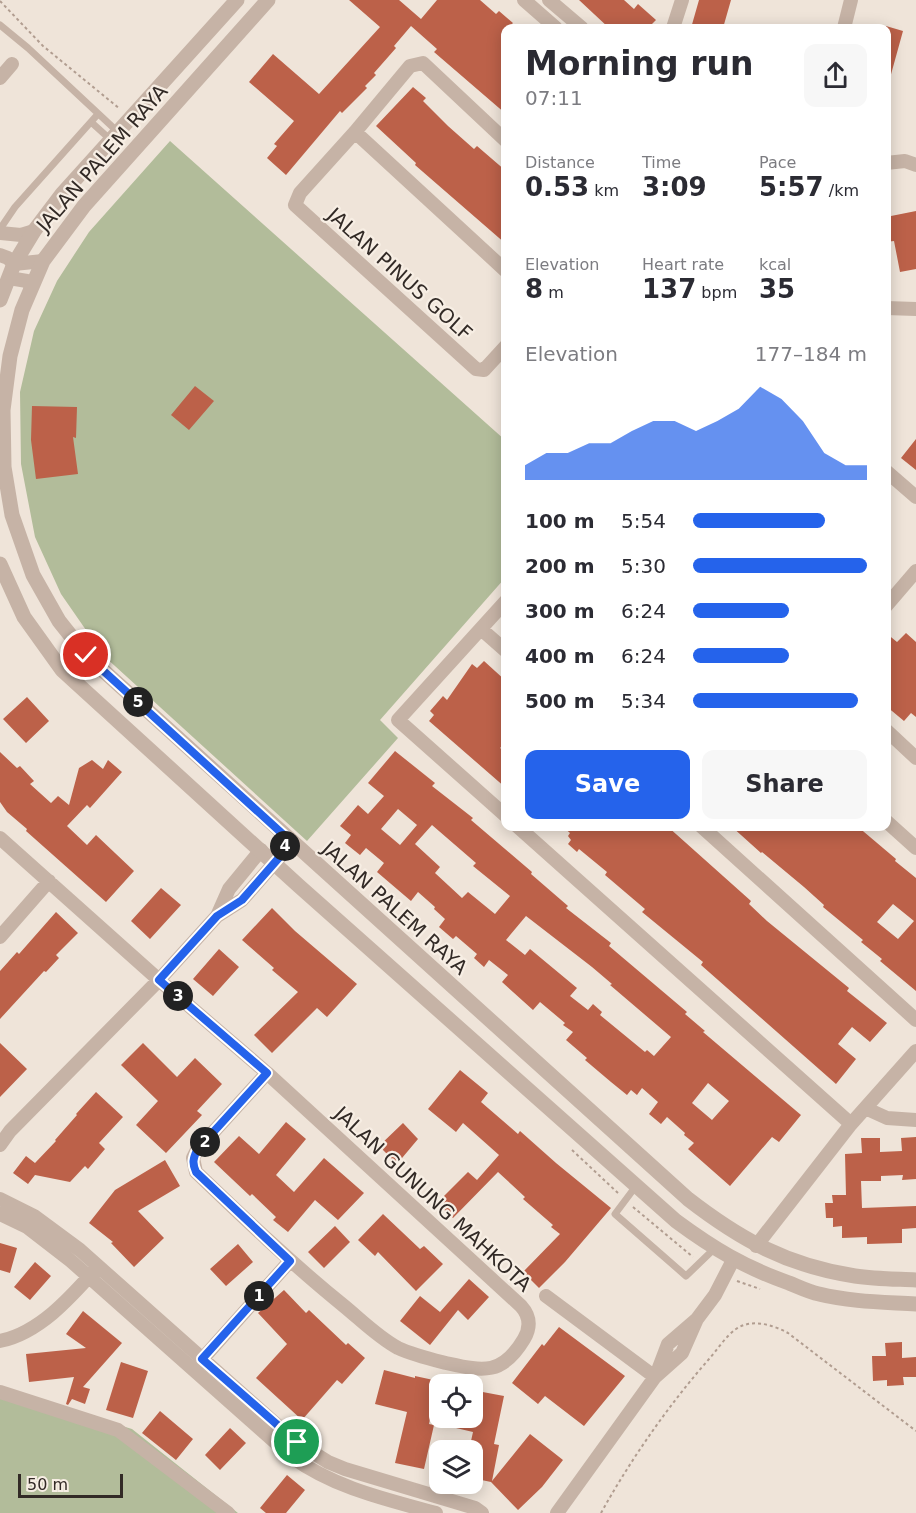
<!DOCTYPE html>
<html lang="en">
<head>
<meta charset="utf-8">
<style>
	body { margin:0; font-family:"DejaVu Sans",sans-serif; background:#f7f7f7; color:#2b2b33; height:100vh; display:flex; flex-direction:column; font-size:22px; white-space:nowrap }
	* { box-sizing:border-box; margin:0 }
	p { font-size:20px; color:#7c7c81 }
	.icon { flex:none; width:33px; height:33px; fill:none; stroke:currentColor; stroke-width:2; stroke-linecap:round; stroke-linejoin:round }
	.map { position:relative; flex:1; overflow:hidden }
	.details { position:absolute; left:501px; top:24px; width:390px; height:807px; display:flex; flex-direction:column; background:#fff; border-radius:12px; box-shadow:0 3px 15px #0003 }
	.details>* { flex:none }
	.fabs { position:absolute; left:429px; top:1374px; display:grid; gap:12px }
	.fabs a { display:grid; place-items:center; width:54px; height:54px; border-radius:12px; background:#fff; box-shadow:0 3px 15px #0003; font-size:30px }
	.scale { position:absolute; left:18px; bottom:15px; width:105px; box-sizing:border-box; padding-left:6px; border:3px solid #322a26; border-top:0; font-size:16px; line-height:21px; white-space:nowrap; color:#322a26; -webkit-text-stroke:4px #f7eee4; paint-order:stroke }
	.pin { position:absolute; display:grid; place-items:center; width:51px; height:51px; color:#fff; margin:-26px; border:3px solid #fff; border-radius:50%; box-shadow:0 2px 6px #0007 }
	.km { position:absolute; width:30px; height:30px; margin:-15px; border-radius:50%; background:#222; color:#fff; font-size:16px; line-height:30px; text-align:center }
	.round { display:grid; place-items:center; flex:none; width:63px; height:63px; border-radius:12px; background:#f7f7f7 }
	.summary { display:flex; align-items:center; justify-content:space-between; height:102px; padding:0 24px }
	h1 { font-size:33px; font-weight:700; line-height:45px }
	.metrics { display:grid; grid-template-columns:repeat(3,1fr); gap:9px; height:102px; padding:6px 24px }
	.metrics div { display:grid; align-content:center }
	.metrics b { font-size:26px; font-weight:700 }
	.metrics small { font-size:16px; font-weight:400 }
	.metrics p { font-size:16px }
	.chart { height:168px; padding:12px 24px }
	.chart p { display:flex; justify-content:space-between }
	.chart svg { width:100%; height:108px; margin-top:6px; fill:#2563eb; opacity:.7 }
	.action { display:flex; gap:12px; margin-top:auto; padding:12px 24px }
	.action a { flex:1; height:69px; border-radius:12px; background:#2563eb; color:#fff; font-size:24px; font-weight:700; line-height:69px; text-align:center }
	.action a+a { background:#f7f7f7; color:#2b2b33 }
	ul { padding:0 24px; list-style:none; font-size:20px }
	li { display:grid; grid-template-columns:96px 72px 1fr; align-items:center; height:45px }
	li i { height:15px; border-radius:8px; background:#2563eb }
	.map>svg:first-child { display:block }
</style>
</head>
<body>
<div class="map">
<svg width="916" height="1513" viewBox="0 0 916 1513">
	<rect width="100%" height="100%" fill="#efe4d9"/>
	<path fill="#b2bc9a" d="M170 141 505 440V578L380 720 398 738 307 841 104 656 61 594 35 537 21 464 20 392 34 331 57 281 89 232Z
		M0 1389 132 1429 238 1513H0Z"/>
	<path fill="#bc6149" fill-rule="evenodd" d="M349 0H399L421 19 437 0H480L496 14 499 11 513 23 508 28H506V114L434 52 437 49 411 26 394 46 396 48 374 73 376 75 365 86 367 88 342 113 340 111 286 175 267 158 277 146 274 144 294 121 249 82 273 54 319 94 380 27Z
		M579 0H624L634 9 638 4 656 20 648 28H609Z
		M699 0H731L723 28H691Z
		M886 26 903 31 890 78H886Z
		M413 87 426 98 423 101 448 126 474 149 477 146 506 171V244L415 165 416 163 376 126Z
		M916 211V269L900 272 894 241 886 242V217Z
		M195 386 214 401 189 430 171 415Z
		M32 406 77 407 76 438 73 437 78 474 36 479 31 440Z
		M916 439V470L901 458Z
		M886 633 897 642 906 633 916 642V717L911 713 904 721 886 706Z
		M484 661 506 681V742L500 748 506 752V788L429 721 434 715 430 711 443 696 447 700 472 664 477 668Z
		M27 697 49 721 26 743 3 719Z
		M395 751 435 783 432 786 473 818 471 820 532 872 531 874 568 906 566 908 611 943 609 946 687 1012 685 1014 705 1031 703 1032 801 1115 779 1142 772 1137 730 1186 688 1149 694 1143 684 1135 685 1133 667 1117 661 1124 649 1114 658 1102 642 1088 637 1095 631 1090 627 1095 611 1082 585 1060 587 1058 566 1040 573 1032 563 1025 565 1023 540 1002 533 1010 502 982 508 975 489 960 484 967 474 958 477 954 456 936 453 939 439 927 445 919 434 909 435 907 418 892 411 901 377 872 384 863 366 848 360 855 345 843 351 835 340 826 358 805 368 814 384 796 368 783ZM398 809 417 825 400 845 381 829ZM432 825 476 863 473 866 510 896 495 914 468 892 462 898 435 873 440 867 415 844ZM526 916 592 967 612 984 610 985 671 1037 654 1056 647 1050 645 1052 600 1015 602 1012 593 1004 588 1010 570 996 577 988 530 949 525 955 506 940ZM708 1083 729 1101 712 1120 692 1103Z
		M0 752 17 768 20 766 34 781 30 784 51 803 58 796 69 805 79 768 92 760 103 769 108 760 122 772 90 808 87 805 67 826 87 845 96 835 134 871 106 902 26 831 27 829 7 812 0 802Z
		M562 826H667L751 901 749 904 767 921 849 988 847 991 887 1023 870 1042 852 1027 838 1044 856 1059 836 1084 701 965 703 962 642 912 645 909 605 875 607 872 579 849 577 852 568 844 571 840 568 836 570 833Z
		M731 826H857L896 859 895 861 916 878V991L880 961 882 959 861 942 863 940 823 907 824 905 804 887 762 852 761 853ZM893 904 914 921 898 939 877 922Z
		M161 888 181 905 150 939 131 921Z
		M272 908 295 931 357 984 327 1017 317 1008 272 1053 254 1035 298 992 272 970 274 968 242 940Z
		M56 912 78 933 56 955 59 958 46 972 44 971 0 1019V971L17 952 19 954Z
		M219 949 239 967 213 996 193 979Z
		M0 1043 27 1069 0 1097Z
		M143 1043 177 1077 195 1058 222 1084 197 1111 202 1115 166 1153 136 1125 158 1101 121 1065Z
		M460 1070 488 1093 481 1102 518 1134 520 1131 556 1163 611 1208 565 1262 539 1288 523 1272 560 1234 551 1227 553 1225 523 1199 525 1197 498 1172 453 1218 437 1203 468 1172 477 1180 499 1155 463 1123 456 1132 428 1109Z
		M96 1092 123 1117 99 1143 105 1149 88 1169 85 1166 70 1182 35 1175 28 1184 13 1173 26 1156 35 1163 56 1141 55 1140 77 1115 76 1114Z
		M286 1122 306 1139 276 1175 294 1192 324 1158 364 1193 338 1220 315 1200 288 1232 273 1220 276 1217 252 1194 250 1196 214 1162 239 1136 259 1154Z
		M403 1123 418 1139 397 1164 379 1146Z
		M916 1137V1179L902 1180 903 1175 881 1176V1181H861L862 1208 916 1206V1228L902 1229V1243L867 1244V1237L842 1238V1226L833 1227V1218H826L825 1203H833L832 1195H846L845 1154 862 1153 861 1138H880V1152L902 1151 901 1138Z
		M165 1160 180 1186 138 1211 164 1238 134 1267 111 1243 113 1242 89 1223 115 1190Z
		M383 1214 420 1249 424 1246 443 1264 416 1291 378 1252 375 1256 358 1240Z
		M335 1226 350 1242 324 1268 308 1252Z
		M0 1243 17 1248 10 1273 0 1270Z
		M238 1244 253 1262 226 1286 210 1269Z
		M35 1262 51 1276 30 1300 14 1287Z
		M469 1279 489 1297 468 1320 458 1310 430 1345 400 1321 420 1296 440 1312Z
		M284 1290 306 1313 309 1310 346 1345 348 1343 365 1358 342 1384 337 1380 302 1420 256 1378 287 1344 258 1313Z
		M83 1311 122 1343 83 1387 90 1389 85 1404 72 1399 68 1405 66 1404 74 1377 29 1382 26 1354 86 1348 66 1334Z
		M559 1327 625 1376 584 1426 545 1396 538 1404 512 1383 542 1344 544 1346Z
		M902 1342V1358L916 1357V1377H903L904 1385 887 1386V1380L873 1381 872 1356H886L885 1343Z
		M121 1362 148 1371 133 1418 106 1410Z
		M384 1370 415 1378V1376L438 1381 429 1424 434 1425 424 1469 395 1463 407 1412 375 1404Z
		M472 1390 504 1396 494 1444 499 1445 492 1481 530 1434 563 1460 542 1487 518 1510 491 1482 472 1478V1450H469L473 1432 456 1428 459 1418H472Z
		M160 1411 193 1439 176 1460 142 1433Z
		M230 1428 246 1443 220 1470 205 1455Z
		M287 1475 305 1490 286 1513H266L260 1508Z"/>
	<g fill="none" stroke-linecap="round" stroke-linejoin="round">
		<path stroke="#b19d90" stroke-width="2" stroke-dasharray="3 3" stroke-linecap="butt" d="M0 1 43 46 120 109
			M572 1150 618 1193
			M633 1207 693 1257
			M737 1281 760 1289
			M601 1513C631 1459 668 1406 709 1359 717 1350 726 1336 736 1329 752 1318 773 1325 788 1333L916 1431"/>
		<path stroke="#c6b3a6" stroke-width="7" d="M0 25 28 48 119 133
			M91 122 112 141
			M0 229 15 207 98 114
			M636 1186 615 1214 686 1276 714 1249"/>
		<path stroke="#c6b3a6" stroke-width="14" d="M524 0 556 28
			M549 0 582 28
			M673 28 682 0
			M844 28 851 0
			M0 78 12 64
			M355 132 506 271
			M506 141 423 63 410 66 355 132 300 193 295 205 476 369 484 370 506 346
			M886 163 905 161 916 165
			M0 233 21 235 34 231
			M0 255 8 258 14 264 43 261
			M9 278 27 281 31 287
			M886 308 916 309
			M886 471 916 497
			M506 601 398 720 506 816
			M886 606 916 571
			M481 629 506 651
			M886 730 916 758
			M886 821 916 848
			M517 826 851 1124
			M701 826 916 1020
			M0 838 159 980 267 1073 521 1306C530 1316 531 1327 524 1339 502 1376 483 1371 446 1363 430 1359 413 1355 398 1348 379 1338 361 1320 344 1306 292 1264 244 1218 196 1172L193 1158 197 1150 267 1073
			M217 916 229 889 261 850
			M0 937 49 881
			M865 1108 887 1118 916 1120
			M0 1145 10 1131 159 980 217 916 242 900 284 852 287 838
			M0 1199 34 1216 80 1250 296 1442 328 1462 345 1469 475 1508 482 1513
			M0 1214 27 1227 71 1261 292 1457C335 1488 385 1499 436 1513
			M756 1246 851 1124 916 1051
			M546 1296 655 1377
			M0 1341C39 1333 70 1298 95 1270
			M197 1365 290 1261
			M657 1373 668 1344 697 1319 715 1295 733 1260
			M0 1392 118 1430 228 1513
			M557 1513 655 1377 682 1353 697 1319"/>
		<path stroke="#c6b3a6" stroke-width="15" d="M268 0 84 206 43 261 22 310 10 356 3 410 4 467 12 515 33 575 59 621 86 655 688 1199C741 1240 788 1266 855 1276 875 1279 896 1279 916 1280
			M0 300 14 264 34 231 62 194 237 0
			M0 564 24 617 62 670 299 886 676 1221C714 1249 744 1267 789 1283 799 1287 809 1292 819 1294 851 1302 884 1302 916 1304"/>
	</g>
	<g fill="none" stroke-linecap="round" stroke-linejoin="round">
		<g stroke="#fff" stroke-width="12">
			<path id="route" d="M86 655 287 838 284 852 242 900 217 916 159 980 267 1073 197 1150C193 1159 192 1163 196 1172L290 1261 202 1359 297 1442"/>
		</g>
		<use href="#route" stroke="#2563eb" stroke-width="8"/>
	</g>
	<g text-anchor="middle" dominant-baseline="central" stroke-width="4.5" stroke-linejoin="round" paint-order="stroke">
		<g font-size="20" fill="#322a26" stroke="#f7eee4">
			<text transform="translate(102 158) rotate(-49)">JALAN PALEM RAYA</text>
			<text transform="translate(400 274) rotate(42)">JALAN PINUS GOLF</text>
			<text transform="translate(395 908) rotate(42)">JALAN PALEM RAYA</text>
			<text transform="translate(433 1199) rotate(43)">JALAN GUNUNG MAHKOTA</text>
		</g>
	</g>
</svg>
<div class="fabs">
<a><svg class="icon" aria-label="locate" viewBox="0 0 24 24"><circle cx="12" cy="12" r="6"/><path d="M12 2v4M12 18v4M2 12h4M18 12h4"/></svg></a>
<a><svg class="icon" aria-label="layers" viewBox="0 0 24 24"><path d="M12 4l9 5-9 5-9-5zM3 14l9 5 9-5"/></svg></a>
</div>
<div class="scale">50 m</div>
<div class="pin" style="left:297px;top:1442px;background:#1e9e55"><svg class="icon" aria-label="arrive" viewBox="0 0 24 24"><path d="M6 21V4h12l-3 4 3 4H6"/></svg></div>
<div class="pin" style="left:86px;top:655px;background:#d93025"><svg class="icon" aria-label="check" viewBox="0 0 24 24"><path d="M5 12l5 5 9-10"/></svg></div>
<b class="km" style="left:259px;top:1296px">1</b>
<b class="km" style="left:205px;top:1142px">2</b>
<b class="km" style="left:178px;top:996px">3</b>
<b class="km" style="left:285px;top:846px">4</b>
<b class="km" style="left:138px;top:702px">5</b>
<section class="details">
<div class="summary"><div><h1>Morning run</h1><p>07:11</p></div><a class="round"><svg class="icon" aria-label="share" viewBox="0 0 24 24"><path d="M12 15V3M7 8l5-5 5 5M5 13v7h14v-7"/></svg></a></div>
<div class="metrics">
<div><p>Distance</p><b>0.53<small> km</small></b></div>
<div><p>Time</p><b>3:09</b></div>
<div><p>Pace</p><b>5:57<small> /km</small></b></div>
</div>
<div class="metrics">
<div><p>Elevation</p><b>8<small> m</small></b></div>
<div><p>Heart rate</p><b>137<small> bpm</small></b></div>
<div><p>kcal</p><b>35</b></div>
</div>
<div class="chart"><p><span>Elevation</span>177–184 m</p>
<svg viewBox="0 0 160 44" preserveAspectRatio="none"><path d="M0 44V38L10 33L20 33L30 29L40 29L50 24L60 20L70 20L80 24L90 20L100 15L110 6L120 11L130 20L140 33L150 38L160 38V44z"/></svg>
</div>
<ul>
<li><b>100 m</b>5:54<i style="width:76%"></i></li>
<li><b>200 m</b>5:30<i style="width:100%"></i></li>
<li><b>300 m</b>6:24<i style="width:55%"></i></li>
<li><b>400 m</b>6:24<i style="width:55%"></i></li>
<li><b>500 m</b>5:34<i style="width:95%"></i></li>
</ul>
<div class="action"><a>Save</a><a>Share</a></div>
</section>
</div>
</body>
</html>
